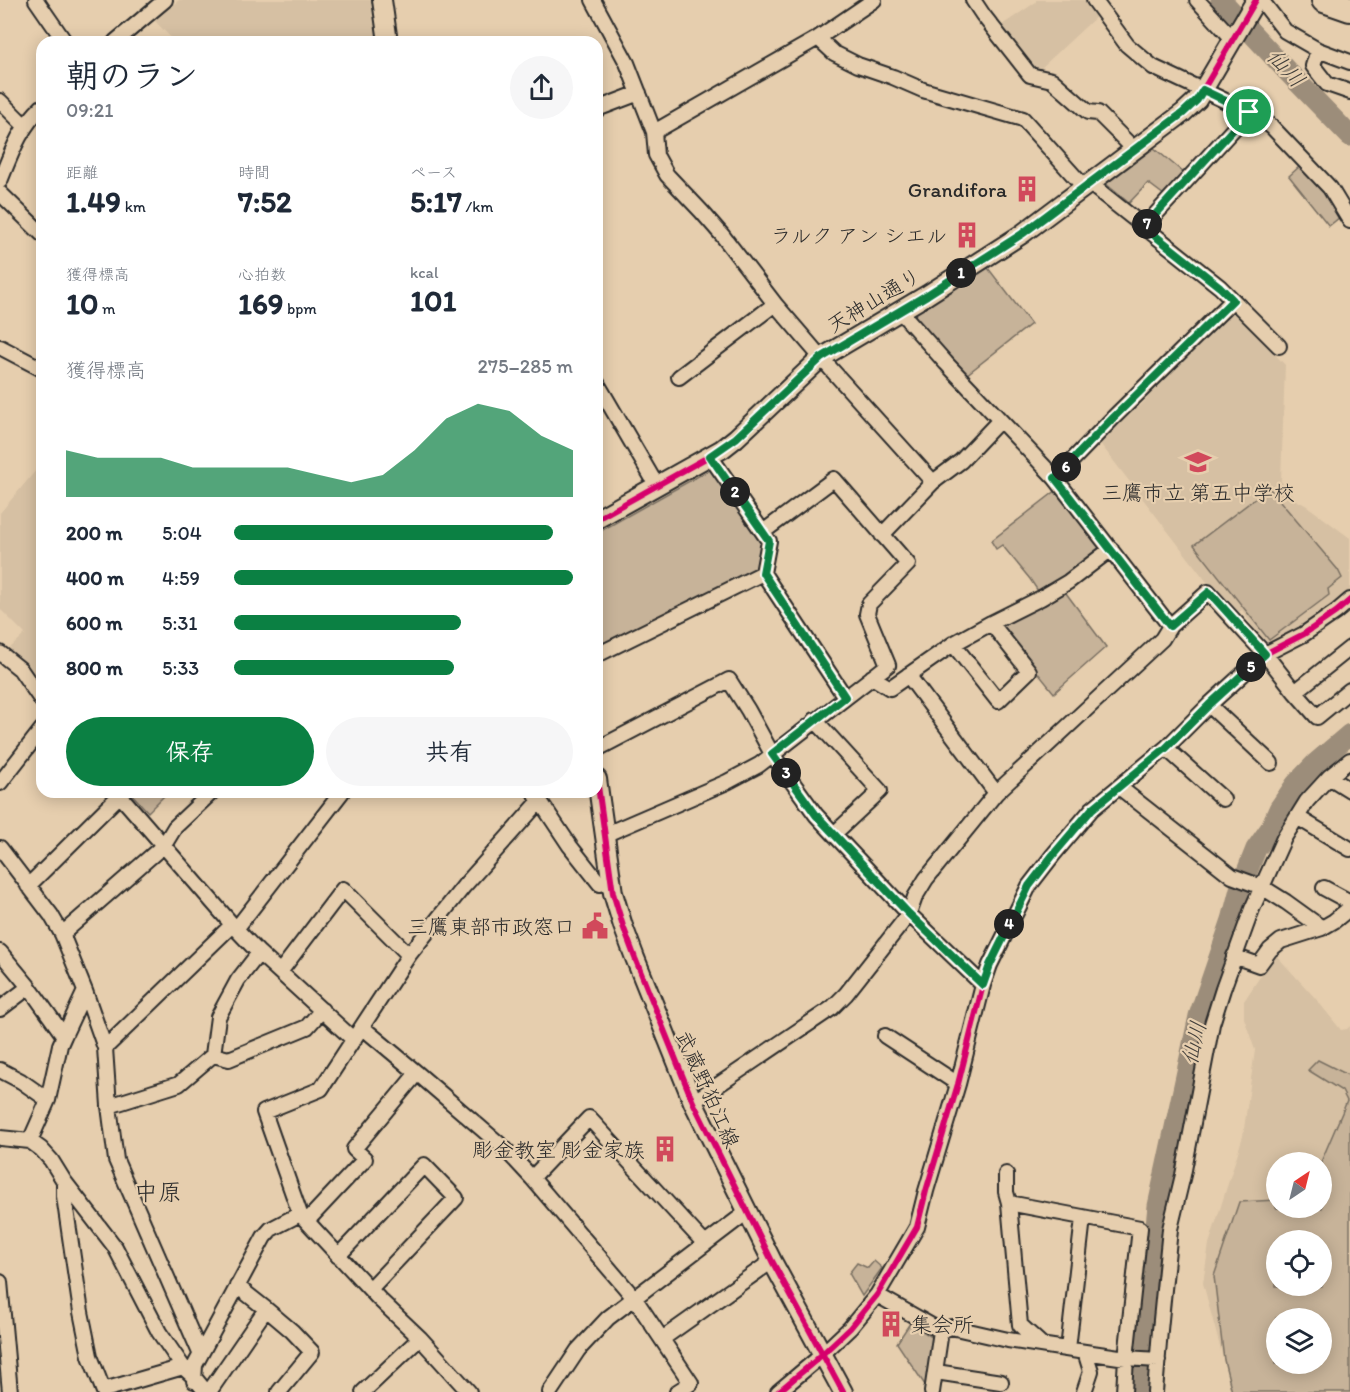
<!DOCTYPE html>
<html lang="ja">
<head>
<meta charset="utf-8">
<style>
	body { margin:0; font-family:Itim,"Klee One",sans-serif; background:#f6f6f7; color:#1f2937; height:100vh; display:flex; flex-direction:column; font-size:22px; white-space:nowrap }
	* { box-sizing:border-box; margin:0 }
	p { font-size:20px; color:#747a83 }
	.icon { flex:none; width:33px; height:33px; fill:none; stroke:currentColor; stroke-width:2; stroke-linecap:round; stroke-linejoin:round }
	.map { position:relative; flex:1; overflow:hidden }
	.details { position:absolute; left:36px; top:36px; width:567px; height:762px; display:flex; flex-direction:column; background:#fff; border-radius:18px; box-shadow:0 3px 15px #0003 }
	.details>* { flex:none }
	.needle { width:39px; rotate:35deg }
	.buttons { position:absolute; left:1266px; top:1152px; display:grid; gap:12px }
	.buttons a { display:grid; place-items:center; width:66px; height:66px; border-radius:50%; background:#fff; box-shadow:0 3px 15px #0003; font-size:30px }
	.pin { position:absolute; display:grid; place-items:center; width:51px; height:51px; color:#fff; margin:-26px; border:3px solid #fff; border-radius:50%; box-shadow:0 2px 6px #0007 }
	.km { position:absolute; width:30px; height:30px; margin:-15px; border-radius:50%; background:#222; color:#fff; font-size:16px; line-height:30px; text-align:center }
	.round { display:grid; place-items:center; flex:none; width:63px; height:63px; border-radius:32px; background:#f6f6f7 }
	.summary { display:flex; align-items:center; justify-content:space-between; height:102px; padding:0 30px }
	h1 { font-size:33px; font-weight:800; line-height:45px }
	.metrics { display:grid; grid-template-columns:repeat(3,1fr); gap:9px; height:102px; padding:6px 30px }
	.metrics div { display:grid; align-content:center }
	.metrics b { font-size:30px; font-weight:800 }
	.metrics small { font-size:16px; font-weight:400 }
	.metrics p { font-size:16px }
	.chart { height:168px; padding:12px 30px }
	.chart p { display:flex; justify-content:space-between }
	.chart svg { width:100%; height:108px; margin-top:6px; fill:#0b8043; opacity:.7 }
	.button { display:flex; gap:12px; margin-top:auto; padding:12px 30px }
	.button a { flex:1; height:69px; border-radius:36px; background:#0b8043; color:#fff; font-size:24px; font-weight:800; line-height:69px; text-align:center }
	.button a+a { background:#f6f6f7; color:#1f2937 }
	ul { padding:0 30px; list-style:none; font-size:20px }
	li { display:grid; grid-template-columns:96px 72px 1fr; align-items:center; height:45px }
	li i { height:15px; border-radius:8px; background:#0b8043 }
	.map>svg:first-child { display:block }
</style>
</head>
<body>
<div class="map">
<svg width="1350" height="1392" viewBox="0 0 1350 1392">
	<rect width="100%" height="100%" fill="#e6ceae"/>
	<filter id="ink" filterUnits="userSpaceOnUse"><feTurbulence type="fractalNoise" baseFrequency=".0167" numOctaves="2"/><feDisplacementMap in="SourceGraphic" scale="12" xChannelSelector="R" yChannelSelector="G"/><feConvolveMatrix kernelMatrix="1 2 1 2 8 2 1 2 1" color-interpolation-filters="sRGB"/></filter>
	<g filter="url(#ink)">
		<path fill="#d6c0a3" fill-rule="evenodd" d="M179 0H371L378 42H175L155 21Z
			M1036 0H1091L1099 14 1039 70 1027 64 999 27 1036 2Z
			M1227 314H1237L1285 365 1281 481 1296 500 1307 506 1350 538V592L1331 608 1301 628 1266 647 1242 610 1236 614 1210 586 1099 442 1131 414 1132 409 1136 405 1140 406 1147 399 1148 393Z
			M42 463V686L9 649 25 634 0 609V513Z
			M1275 954 1316 999 1341 1030 1347 1029 1350 1026V1392H1232L1203 1283 1209 1244 1243 1136 1255 1050 1244 1018V1001ZM1276 1162H1322V1208H1276ZM1276 1240H1322V1286H1276ZM1276 1318H1322V1364H1276Z"/>
		<path fill="#c7b399" stroke="#796f62" stroke-width="1.5" fill-rule="evenodd" d="M1154 148 1184 173 1164 195 1148 183 1129 203 1106 184Z
			M1300 166 1326 194 1340 217 1329 226 1289 176Z
			M984 268H988L1031 324 966 375 915 318 916 310Z
			M711 469 764 545 758 570 604 647 597 634V533Z
			M1269 488 1338 570 1342 578 1328 589 1329 595 1269 640 1194 545Z
			M1057 490 1103 548V552L1040 594 1030 579 1002 545 996 549 991 541Z
			M1063 589 1106 647 1054 693 1000 626 1001 622Z
			M130 792H168L148 812Z
			M1318 1060 1350 1076V1392H1232L1224 1360 1214 1276 1239 1202 1276 1200V1208H1322L1321 1162 1347 1101 1342 1091 1308 1070ZM1276 1240H1322V1286H1276ZM1276 1318H1322V1364H1276Z
			M874 1261 882 1268 862 1296 849 1273 857 1263 868 1268Z
			M910 1323 935 1339 927 1388 897 1343Z"/>
		<g fill="none" stroke-linecap="round" stroke-linejoin="round">
			<path stroke="#9c8d7a" stroke-width="21" d="M1221 0 1287 71 1350 136
				M1140 1392 1143 1343 1147 1312 1158 1206 1199 1016 1232 920 1240 889 1256 849 1270 829 1279 809 1296 784 1316 763 1350 734"/>
			<g stroke="#2b2b2b" stroke-width="18">
				<path id="street" d="M36 0 65 42
					M593 0 627 63 654 132 656 155 667 175 702 212 722 235 775 304 830 368 933 482
					M973 0 983 15 1030 75 1052 80 1088 112 1098 113 1134 149
					M1094 0 1127 45 1153 67 1260 117 1272 127 1330 188 1350 221
					M1197 0 1233 39
					M1261 0 1285 31 1318 50 1350 62
					M818 38 834 53 858 65 893 77 923 90 1023 119 1084 187
					M115 42 165 0
					M1318 50 1313 66 1327 84 1350 92
					M0 101 25 126
					M597 109 639 93
					M654 132 818 38 874 0
					M0 181C11 154 20 127 42 107
					M1089 183 1220 287 1279 346
					M0 193 42 234
					M1144 227 1249 112
					M900 311 946 363 1055 478 1170 626
					M0 347 42 369
					M679 377 775 304
					M597 383 657 486
					M710 456 769 541 763 573 845 697
					M1055 478 1114 417 1233 300
					M882 535 933 482 961 461 1000 420
					M953 644 998 701 1029 671 991 623
					M0 653 20 669 42 701
					M597 655 763 573
					M908 675 996 793
					M872 677 890 688 953 644 991 623 1041 598 1068 582 1111 549
					M1295 692 1350 648
					M1209 705 1271 763
					M815 720 880 791 834 834
					M1166 748 1223 799
					M597 749 729 680 748 710 772 754 816 815 909 914 983 985
					M1329 777 1350 790
					M0 783 42 729
					M1119 787 1232 876 1262 887 1286 902 1322 928
					M117 792 236 929 259 953 354 1040
					M534 792 570 846 600 884 611 881
					M1297 817 1350 849
					M604 835 727 782 759 765 888 665 867 614 869 604 908 564 834 479 763 532
					M0 848 51 915 62 934 85 991 105 1048 109 1106 116 1160 200 1353
					M28 886 120 795
					M1324 888 1350 902
					M236 929 342 792
					M62 934 164 845 175 827 212 792
					M0 952 29 987 64 1036 60 1045 48 1100 30 1141
					M1234 956 1259 965 1270 950 1281 941 1322 928 1334 921 1350 908
					M280 972 343 889 409 955
					M0 1009 29 987
					M362 1027 417 1073 504 1148 532 1178 635 1299 691 1383 677 1392
					M64 1036 85 991
					M885 1036 958 1084
					M105 1048 232 925
					M213 1055 229 1059 307 1027 322 1010
					M0 1070 21 1081 48 1100
					M693 1102 832 1008 846 994 909 914 915 897 926 879 996 793 1162 639 1170 626 1208 592 1265 654 1295 692 1317 717 1350 690
					M109 1106 179 1084 213 1055 218 1017 238 980 259 953
					M0 1138 30 1141 41 1149 51 1160 64 1181 115 1247 159 1332 183 1367 193 1376 206 1392
					M1006 1174V1192L1009 1203 1020 1325 1041 1344
					M532 1178 589 1118 705 1244
					M64 1181V1196L81 1312 90 1356 104 1392
					M1009 1203 1140 1228 1126 1358 1124 1392
					M307 1221 365 1159 354 1149 417 1073
					M338 1256 424 1165 456 1198 370 1289
					M0 1282 10 1392
					M237 1286 266 1309
					M877 1295 941 1331
					M941 1331 951 1327 1008 1340 1085 1352 1126 1358 1158 1360
					M662 1339 772 1261
					M1068 1349 1083 1218
					M936 1372 1001 1382
					M194 1381 195 1365 264 1237 271 1229 300 1214
					M104 1390 183 1367
					M209 1392 266 1309 292 1331 312 1352 279 1392
					M363 1392 420 1338
					M469 1392 420 1338 379 1299 300 1214 264 1112 321 1089 409 955 464 886 539 802
					M550 1392 578 1350 608 1318 747 1212
					M778 1392 815 1361 850 1328 877 1295 917 1227 926 1191 958 1084 983 985 990 965 1029 886 1053 855 1092 809 1166 748 1209 705 1265 654 1304 634 1336 612 1350 600
					M932 1392 941 1331
					M1084 1392 1091 1371 1085 1352
					M1155 1392 1160 1330 1170 1229 1183 1175 1212 1024 1223 989 1252 909 1284 838 1307 801 1329 777 1350 760"/>
			</g>
			<g stroke="#2b2b2b" stroke-width="22">
				<path id="secondary" d="M382 0 388 42
					M597 519 722 449 736 438 821 358 927 295 1022 234 1183 113 1197 100 1203 90 1256 0
					M597 779 613 893 623 926 635 958 693 1102 772 1261 843 1392"/>
			</g>
			<g stroke="#2b2b2b" stroke-width="28">
				<path id="highway" d="M1324 0 1350 9"/>
			</g>
			<use href="#street" stroke="#e6ceae" stroke-width="14"/>
			<use href="#secondary" stroke="#e6ceae" stroke-width="18"/>
			<use href="#highway" stroke="#e6ceae" stroke-width="24"/>
			<g stroke="#e6ceae" stroke-width="10">
				<path id="cycleway" d="M597 519 722 449 736 438 821 358 927 295 1022 234 1183 113 1197 100 1203 90 1256 0
					M597 779 613 893 623 926 635 958 693 1102 772 1261 843 1392
					M778 1392 815 1361 850 1328 877 1295 917 1227 926 1191 958 1084 983 985 990 965 1029 886 1053 855 1092 809 1166 748 1209 705 1265 654 1304 634 1336 612 1350 600"/>
			</g>
			<use href="#cycleway" stroke="#d6006c" stroke-width="6"/>
		</g>
	</g>
	<g fill="none" stroke-linecap="round" stroke-linejoin="round" filter="url(#ink)">
		<g stroke="#fff" stroke-width="12">
			<path id="route" d="M1203 90 1249 112 1144 227 1220 287 1233 300 1114 417 1055 478 1170 626 1209 592 1265 654 1209 705 1166 748 1092 809 1053 855 1029 886 990 965 983 985 909 914 834 834 816 815 772 754 845 697 763 573 769 541 710 456 736 438 821 358 927 295 1022 234 1183 113 1197 100Z"/>
		</g>
		<use href="#route" stroke="#0b8043" stroke-width="8"/>
	</g>
	<defs>
		<g id="building-bare" transform="scale(2.07)"><path d="M-4-6H4V6H1V3H-1V6H-4ZM-2.5-4.3h1.7v1.8h-1.7ZM.8-4.3h1.7v1.8H.8ZM-2.5-1h1.7V.8h-1.7ZM.8-1h1.7V.8H.8Z" fill="#d1495b" stroke="#e6ceae" stroke-width="2.5" paint-order="stroke"/></g>
		<g id="school-bare" transform="scale(2.07)"><path d="M0-5L7-2L0 1L-7-2ZM-4 1L0 2.5L4 1V4Q0 6-4 4Z" fill="#d1495b" stroke="#e6ceae" stroke-width="2.5" paint-order="stroke"/></g>
		<g id="civic-bare" transform="scale(2.07)"><path d="M-.6-6.5H3V-4.5H.6V-3L4-1V1h2V6H-6V1h2V-1L-.6-3ZM-1.2 2.5V6h2.4V2.5Z" fill="#d1495b" stroke="#e6ceae" stroke-width="2.5" paint-order="stroke"/></g>
	</defs>
	<g fill-rule="evenodd">
		<use href="#building-bare" x="1027" y="189"/>
		<use href="#building-bare" x="967" y="235"/>
		<use href="#school-bare" x="1198" y="462"/>
		<use href="#civic-bare" x="595" y="926"/>
		<use href="#building-bare" x="665" y="1149"/>
		<use href="#building-bare" x="891" y="1324"/>
	</g>
	<g text-anchor="middle" dominant-baseline="central" stroke-width="4.5" stroke-linejoin="round" paint-order="stroke">
		<g font-size="21" fill="#2b2b2b" stroke="#e6ceae" text-anchor="end">
			<text x="1007" y="189">Grandifora</text>
			<text x="947" y="235">ラルク アン シエル</text>
			<text x="1198" y="492" text-anchor="middle">三鷹市立 第五中学校</text>
			<text x="575" y="926">三鷹東部市政窓口</text>
			<text x="645" y="1149">彫金教室 彫金家族</text>
			<text x="911" y="1324" text-anchor="start">集会所</text>
		</g>
		<g font-size="21" fill="#2b2b2b" stroke="#e6ceae">
			<text transform="translate(874 300) rotate(-31)">天神山通り</text>
			<text transform="translate(708 1089) rotate(66)">武蔵野狛江線</text>
		</g>
		<g font-size="22" font-style="italic" fill="#423f3b" stroke="#e6ceae">
			<text transform="translate(1286 68) rotate(47)">仙川</text>
			<text transform="translate(1194 1043) rotate(-77)">仙川</text>
		</g>
		<g font-size="24" fill="#2b2b2b" stroke="#e6ceae">
			<text x="158" y="1191">中原</text>
		</g>
	</g>
</svg>
<div class="buttons">
<a><svg class="needle" viewBox="-14 -14 28 28"><path d="M0-13l5 13h-10z" fill="#e53935"/><path d="M0 13l5-13h-10z" fill="#747a83"/></svg></a>
<a><svg class="icon" aria-label="locate" viewBox="0 0 24 24"><circle cx="12" cy="12" r="6"/><path d="M12 2v4M12 18v4M2 12h4M18 12h4"/></svg></a>
<a><svg class="icon" aria-label="layers" viewBox="0 0 24 24"><path d="M12 4l9 5-9 5-9-5zM3 14l9 5 9-5"/></svg></a>
</div>
<div class="pin" style="left:1249px;top:112px;background:#1e9e55"><svg class="icon" aria-label="arrive" viewBox="0 0 24 24"><path d="M6 21V4h12l-3 4 3 4H6"/></svg></div>
<b class="km" style="left:961px;top:273px">1</b>
<b class="km" style="left:735px;top:492px">2</b>
<b class="km" style="left:786px;top:773px">3</b>
<b class="km" style="left:1009px;top:924px">4</b>
<b class="km" style="left:1251px;top:667px">5</b>
<b class="km" style="left:1066px;top:467px">6</b>
<b class="km" style="left:1147px;top:224px">7</b>
<section class="details">
<div class="summary"><div><h1>朝のラン</h1><p>09:21</p></div><a class="round"><svg class="icon" aria-label="share" viewBox="0 0 24 24"><path d="M12 15V3M7 8l5-5 5 5M5 13v7h14v-7"/></svg></a></div>
<div class="metrics">
<div><p>距離</p><b>1.49<small> km</small></b></div>
<div><p>時間</p><b>7:52</b></div>
<div><p>ペース</p><b>5:17<small> /km</small></b></div>
</div>
<div class="metrics">
<div><p>獲得標高</p><b>10<small> m</small></b></div>
<div><p>心拍数</p><b>169<small> bpm</small></b></div>
<div><p>kcal</p><b>101</b></div>
</div>
<div class="chart"><p><span>獲得標高</span>275–285 m</p>
<svg viewBox="0 0 160 44" preserveAspectRatio="none"><path d="M0 44V25L10 28L20 28L30 28L40 32L50 32L60 32L70 32L80 35L90 38L100 35L110 25L120 12L130 6L140 9L150 19L160 25V44z"/></svg>
</div>
<ul>
<li><b>200 m</b>5:04<i style="width:94%"></i></li>
<li><b>400 m</b>4:59<i style="width:100%"></i></li>
<li><b>600 m</b>5:31<i style="width:67%"></i></li>
<li><b>800 m</b>5:33<i style="width:65%"></i></li>
</ul>
<div class="button"><a>保存</a><a>共有</a></div>
</section>
</div>
</body>
</html>
